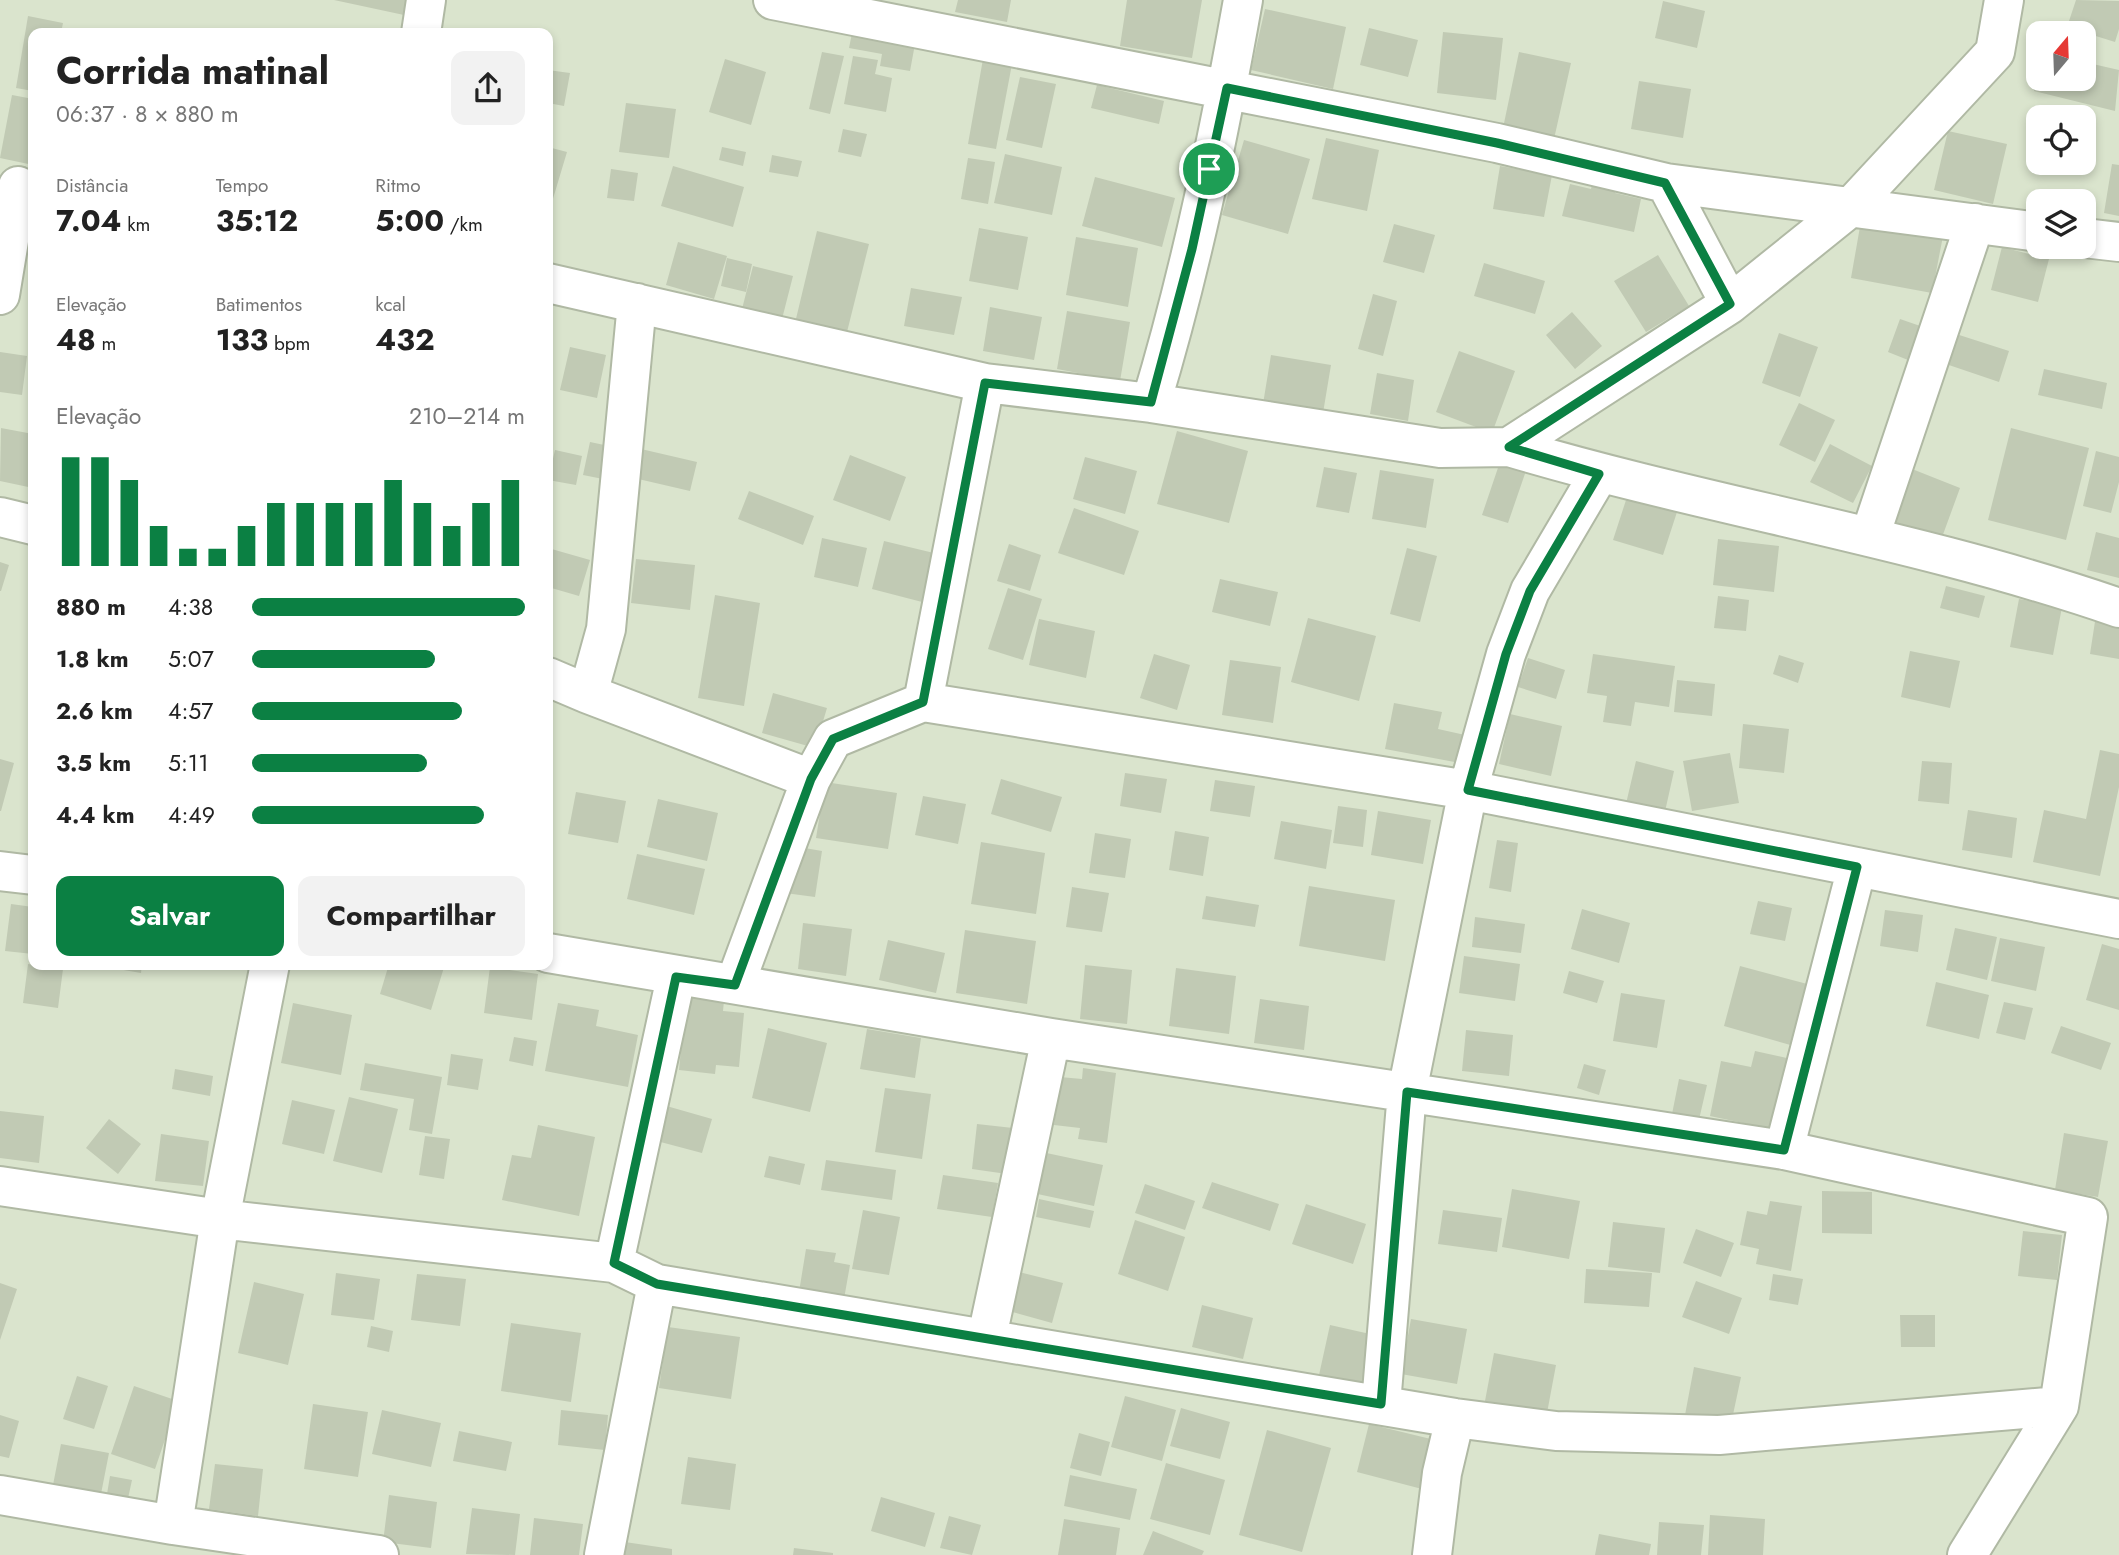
<!DOCTYPE html>
<html lang="pt">
<head>
<meta charset="utf-8">
<style>
	body { margin:0; font-family:Jost,sans-serif; background:#f2f2f2; color:#222; height:100vh; display:flex; flex-direction:column; font-size:26px; white-space:nowrap }
	* { box-sizing:border-box; margin:0 }
	p { font-size:23px; color:#767676 }
	.icon { flex:none; width:38px; height:38px; fill:none; stroke:currentColor; stroke-width:2; stroke-linecap:round; stroke-linejoin:round }
	.map { position:relative; flex:1; overflow:hidden }
	.side { position:absolute; left:28px; top:28px; width:525px; height:942px; display:flex; flex-direction:column; background:#fff; border-radius:14px; box-shadow:0 4px 10px #0003 }
	.side>* { flex:none }
	.needle { width:46px; rotate:19deg }
	.tools { position:absolute; left:2026px; top:21px; display:grid; gap:14px }
	.tools a { display:grid; place-items:center; width:70px; height:70px; border-radius:14px; background:#fff; box-shadow:0 4px 10px #0003; font-size:35px }
	.pin { position:absolute; display:grid; place-items:center; width:60px; height:60px; color:#fff; margin:-30px; border:4px solid #fff; border-radius:50%; box-shadow:0 2px 7px #0007 }
	.round { display:grid; place-items:center; flex:none; width:74px; height:74px; border-radius:14px; background:#f2f2f2 }
	.summary { display:flex; align-items:center; justify-content:space-between; height:119px; padding:0 28px }
	h1 { font-size:38px; font-weight:700; line-height:52px }
	.figures { display:grid; grid-template-columns:repeat(3,1fr); gap:10px; height:119px; padding:7px 28px }
	.figures div { display:grid; align-content:center }
	.figures b { font-size:30px; font-weight:700 }
	.figures small { font-size:19px; font-weight:400 }
	.figures p { font-size:19px }
	.chart { height:196px; padding:14px 28px }
	.chart p { display:flex; justify-content:space-between }
	.chart svg { width:100%; height:126px; margin-top:7px; stroke:#0b8043; stroke-width:6 }
	.action { display:flex; gap:14px; margin-top:auto; padding:14px 28px }
	.action a { flex:1; height:80px; border-radius:14px; background:#0b8043; color:#fff; font-size:28px; font-weight:700; line-height:80px; text-align:center }
	.action a+a { background:#f2f2f2; color:#222 }
	ul { padding:0 28px; list-style:none; font-size:23px }
	li { display:grid; grid-template-columns:112px 84px 1fr; align-items:center; height:52px }
	li i { height:18px; border-radius:9px; background:#0b8043 }
	.map>svg:first-child { display:block }
</style>
</head>
<body>
<div class="map">
<svg width="2119" height="1555" viewBox="0 0 2119 1555">
	<rect width="100%" height="100%" fill="#dae4cd"/>
	<path fill="#c1cab4" d="M334 0H407L404 15Z
		M958 0H1011L1007 22 955 12Z
		M1127 0H1202L1192 58 1120 46Z
		M2076 0 2119 1V29L2115 42 2067 27Z
		M1663 1 1705 11 1697 48 1655 38Z
		M1265 9 1346 27 1333 89 1251 70Z
		M28 16 63 23 61 33H33V91L16 88Z
		M1369 28 1418 40 1408 77 1360 65Z
		M1443 32 1503 38 1496 100 1437 93Z
		M852 33 915 44 910 71 880 66 882 54 849 48Z
		M822 52 844 56 830 114 809 109Z
		M1519 52 1571 63 1554 139 1503 128Z
		M853 56 878 60 875 74 892 78 886 112 844 104Z
		M725 59 766 72 751 125 709 112Z
		M983 59 1012 64 996 149 968 144Z
		M2084 62 2119 70 2115 111 2034 91 2037 79H2084Z
		M548 70 570 73 564 106 548 103Z
		M1020 77 1056 84 1042 148 1006 140Z
		M1639 81 1691 89 1683 138 1631 129Z
		M1097 85 1164 101 1159 124 1091 108Z
		M12 95 33 99V165L0 158Z
		M626 103 676 109 669 158 619 152Z
		M843 129 867 134 861 157 838 152Z
		M1948 131 2007 144 1993 204 1934 190Z
		M1326 138 1379 150 1367 211 1312 199Z
		M1244 140 1310 159 1288 234 1222 215Z
		M548 147 567 152 552 202 548 201Z
		M722 147 746 152 743 166 719 160Z
		M1005 154 1062 167 1052 215 994 203Z
		M772 155 802 161 798 177 769 172Z
		M968 158 995 162 988 204 961 199Z
		M2112 164 2119 165V216L2104 213Z
		M673 166 744 187 733 227 661 206Z
		M1500 166 1552 175 1544 217 1493 209Z
		M611 169 638 173 634 201 607 198Z
		M1095 177 1175 198 1162 247 1082 226Z
		M1593 180 1617 186 1615 193 1641 199 1634 232 1562 216 1570 184 1591 189Z
		M1861 221 1943 236 1932 293 1851 278Z
		M1394 224 1435 235 1424 273 1383 262Z
		M979 228 1028 237 1018 290 969 281Z
		M817 231 869 244 846 336 795 323Z
		M1076 237 1138 248 1128 307 1066 295Z
		M678 242 727 256 714 299 666 285Z
		M2002 247 2049 259 2038 302 1991 290Z
		M1658 255 1689 306 1646 332 1614 281Z
		M727 258 752 264 746 292 721 286Z
		M1484 263 1545 281 1535 314 1474 296Z
		M753 266 793 276 782 319 742 309Z
		M911 288 962 297 954 335 904 326Z
		M1373 294 1397 301 1383 356 1358 349Z
		M990 307 1042 317 1034 360 983 351Z
		M1067 311 1130 322 1120 381 1057 369Z
		M1572 312 1602 346 1575 369 1546 335Z
		M1900 319 1926 328 1913 362 1888 352Z
		M1779 333 1818 347 1800 397 1762 383Z
		M1953 333 2009 351 1999 382 1943 363Z
		M570 347 606 355 597 398 560 390Z
		M1459 351 1515 371 1492 433 1436 412Z
		M0 352 27 356 22 395 0 392Z
		M1271 355 1331 365 1323 413 1263 404Z
		M2044 369 2107 383 2102 409 2038 395Z
		M1377 373 1414 380 1408 421 1370 414Z
		M1799 403 1835 420 1815 462 1779 445Z
		M1 428 33 434V488L0 481Z
		M2011 428 2089 448 2066 540 1988 520Z
		M1177 431 1248 451 1229 523 1157 504Z
		M590 442 609 446 603 479 583 475Z
		M1830 444 1872 466 1853 503 1810 482Z
		M641 449 697 462 690 491 634 478Z
		M555 450 582 456 576 485 548 480Z
		M2096 451 2119 457V482L2111 513 2083 506Z
		M850 455 906 477 890 521 833 500Z
		M1502 456 1528 465 1508 523 1482 515Z
		M1085 457 1137 471 1125 514 1073 499Z
		M1324 467 1357 473 1349 513 1316 507Z
		M1907 467 1960 488 1941 540 1886 520Z
		M1380 470 1434 479 1426 528 1372 519Z
		M749 491 814 516 803 545 738 519Z
		M1627 497 1677 512 1663 555 1613 540Z
		M1074 508 1139 531 1124 575 1058 553Z
		M2096 532 2119 538V578L2087 570Z
		M822 538 867 548 858 587 814 577Z
		M1718 539 1779 546 1774 592 1713 585Z
		M884 541 938 554 926 603 872 589Z
		M1009 544 1041 555 1030 591 997 581Z
		M548 548 590 560 579 596 548 587Z
		M1407 548 1437 556 1420 622 1390 614Z
		M636 559 695 565 690 610 631 603Z
		M0 562 9 565 1 591H0Z
		M1220 579 1278 592 1270 626 1212 612Z
		M1946 586 1985 596 1979 618 1940 608Z
		M1008 588 1042 599 1023 660 988 649Z
		M715 595 760 603 744 706 698 698Z
		M1718 596 1749 600 1746 631 1714 628Z
		M2019 599 2062 607 2053 655 2010 647Z
		M2096 615 2119 618V659L2090 654Z
		M1308 618 1376 636 1359 701 1291 682Z
		M1039 619 1095 631 1086 678 1029 665Z
		M1910 651 1960 661 1950 708 1901 697Z
		M1154 654 1190 665 1177 710 1140 698Z
		M1593 654 1675 666 1669 707 1635 702 1631 726 1603 722 1607 696 1587 693Z
		M1779 655 1804 663 1798 683 1773 674Z
		M1528 658 1565 670 1556 699 1518 687Z
		M1230 660 1281 667 1273 723 1222 715Z
		M1677 680 1715 684 1712 716 1674 712Z
		M773 693 827 708 815 748 762 733Z
		M1394 703 1442 712 1438 729 1465 735 1460 763 1385 749Z
		M1510 714 1562 726 1551 776 1499 764Z
		M1743 724 1789 729 1784 773 1739 768Z
		M2100 750 2119 754V787L2100 876 2033 862 2044 810 2086 819Z
		M1730 753 1739 803 1692 811 1683 761Z
		M0 759 14 763 1 811H0Z
		M1636 761 1674 771 1664 816 1625 808Z
		M1922 761 1952 763 1949 804 1918 801Z
		M1125 773 1167 779 1161 813 1120 806Z
		M1001 779 1062 797 1051 832 991 814Z
		M1215 780 1255 786 1250 817 1210 811Z
		M825 782 897 793 888 849 816 838Z
		M576 792 626 801 618 843 568 834Z
		M923 796 966 804 958 844 915 835Z
		M658 799 718 813 707 861 647 847Z
		M1338 806 1367 810 1363 847 1333 843Z
		M1968 810 2017 818 2012 858 1962 850Z
		M1378 811 1431 820 1423 864 1371 855Z
		M1281 821 1332 830 1326 869 1274 859Z
		M1175 831 1209 837 1203 876 1169 870Z
		M1095 833 1131 839 1125 878 1089 873Z
		M1497 840 1518 843 1511 892 1489 888Z
		M981 842 1045 853 1036 914 971 904Z
		M793 846 822 851 815 897 785 893Z
		M637 854 705 869 694 915 627 899Z
		M1309 886 1395 900 1385 961 1299 946Z
		M1072 887 1109 893 1102 932 1066 927Z
		M1206 896 1259 905 1255 927 1202 919Z
		M1758 901 1792 908 1785 941 1750 934Z
		M11 904 33 907V954L5 951Z
		M1582 909 1630 923 1619 963 1571 949Z
		M1885 910 1923 915 1918 952 1880 946Z
		M1475 917 1525 924 1521 953 1472 947Z
		M803 923 852 929 846 976 798 969Z
		M1955 928 1997 937 1987 980 1946 970Z
		M965 930 1036 941 1027 1004 956 993Z
		M2000 938 2045 947 2036 991 1991 981Z
		M888 940 945 953 936 993 879 980Z
		M2102 944 2119 949V1010L2086 1000Z
		M1464 956 1520 964 1515 1001 1459 993Z
		M28 964 63 969 58 1008 23 1003Z
		M89 964H142L141 973Z
		M389 964H445L431 1010 380 994Z
		M1085 965 1132 970 1127 1024 1080 1019Z
		M1740 966 1811 985 1794 1046 1724 1026Z
		M490 967 538 974 532 1020 484 1013Z
		M1176 968 1236 976 1229 1034 1169 1026Z
		M1569 971 1604 981 1597 1003 1563 993Z
		M1936 982 1989 995 1979 1039 1926 1026Z
		M1621 993 1665 1000 1657 1048 1613 1041Z
		M686 997 724 1001 723 1011 744 1013 739 1067 716 1065 715 1074 679 1070Z
		M1260 999 1309 1006 1304 1050 1254 1043Z
		M2004 1002 2033 1008 2025 1040 1996 1033Z
		M293 1003 352 1015 341 1075 281 1063Z
		M558 1003 599 1010 596 1026 638 1035 628 1087 545 1071Z
		M2061 1026 2111 1043 2101 1070 2051 1053Z
		M768 1028 827 1043 810 1112 752 1098Z
		M867 1029 921 1038 915 1078 860 1069Z
		M1466 1030 1513 1035 1509 1076 1462 1071Z
		M514 1037 537 1041 533 1066 509 1061Z
		M1755 1051 1791 1059 1776 1130 1710 1116 1721 1061 1751 1067Z
		M451 1054 483 1059 478 1090 447 1085Z
		M365 1063 442 1077 432 1134 409 1130 414 1099 360 1090Z
		M1584 1064 1606 1070 1599 1095 1577 1088Z
		M1083 1068 1116 1073 1107 1143 1078 1139 1080 1128 1054 1125 1060 1077 1082 1079Z
		M175 1069 213 1076 210 1096 172 1089Z
		M1679 1079 1707 1085 1698 1124 1671 1119Z
		M885 1088 931 1094 922 1159 875 1152Z
		M349 1097 398 1109 382 1173 333 1161Z
		M292 1100 335 1110 324 1154 282 1144Z
		M663 1105 712 1119 702 1153 653 1140Z
		M0 1111 44 1116 39 1163 0 1158Z
		M109 1119 141 1144 118 1174 86 1148Z
		M977 1124 1013 1128 1007 1174 972 1169Z
		M538 1125 595 1137 579 1216 502 1200 512 1155 531 1158Z
		M2064 1133 2108 1141 2098 1197 2055 1190Z
		M161 1134 209 1141 203 1186 155 1181Z
		M425 1136 450 1139 444 1179 419 1175Z
		M1037 1151 1103 1165 1094 1206 1028 1192Z
		M769 1156 805 1164 800 1185 764 1177Z
		M826 1160 896 1170 892 1200 821 1190Z
		M943 1175 998 1183 992 1217 937 1209Z
		M1212 1182 1279 1204 1270 1231 1202 1208Z
		M1145 1184 1195 1201 1185 1230 1135 1213Z
		M1512 1189 1580 1201 1569 1259 1502 1247Z
		M1822 1191 1872 1192V1234L1822 1233Z
		M1039 1199 1094 1211 1090 1228 1036 1217Z
		M1770 1201 1802 1206 1791 1271 1756 1264 1759 1249 1740 1245 1747 1211 1767 1215Z
		M1306 1204 1366 1224 1353 1264 1292 1244Z
		M863 1210 900 1217 889 1275 852 1269Z
		M1443 1210 1502 1218 1497 1252 1438 1244Z
		M1135 1220 1185 1237 1168 1291 1118 1274Z
		M1613 1222 1665 1228 1660 1273 1608 1267Z
		M1696 1229 1734 1243 1721 1277 1683 1263Z
		M2023 1231 2062 1235 2057 1280 2018 1276Z
		M806 1249 836 1253 834 1262 850 1265 844 1299 799 1292Z
		M1586 1269 1652 1273 1649 1307 1584 1303Z
		M1019 1272 1063 1283 1052 1323 1009 1311Z
		M336 1273 380 1279 374 1320 331 1315Z
		M417 1274 466 1279 460 1326 411 1320Z
		M1773 1274 1803 1279 1798 1305 1769 1300Z
		M1696 1281 1742 1298 1729 1334 1682 1317Z
		M254 1282 304 1294 288 1365 238 1353Z
		M0 1283 17 1289 0 1340Z
		M1202 1305 1253 1318 1243 1359 1192 1347Z
		M1900 1315H1935V1347H1901Z
		M1411 1319 1467 1329 1457 1384 1401 1374Z
		M511 1323 581 1333 571 1402 501 1391Z
		M1330 1325 1379 1336 1367 1386 1319 1375Z
		M371 1326 393 1331 389 1352 367 1347Z
		M668 1327 740 1337 731 1399 659 1388Z
		M1494 1353 1556 1365 1547 1413 1485 1401Z
		M1694 1367 1741 1377 1731 1424 1685 1415Z
		M77 1376 108 1386 94 1429 63 1419Z
		M134 1386 178 1401 155 1469 111 1454Z
		M1125 1396 1176 1410 1162 1461 1111 1447Z
		M313 1404 368 1412 358 1477 304 1469Z
		M1181 1408 1230 1422 1220 1459 1170 1446Z
		M382 1410 441 1423 431 1467 372 1454Z
		M561 1410 608 1415 605 1450 558 1445Z
		M0 1415 19 1421 9 1458 0 1456Z
		M1369 1424 1435 1440 1422 1489 1357 1472Z
		M1267 1430 1331 1448 1302 1552 1239 1535Z
		M459 1431 512 1442 506 1471 453 1461Z
		M1079 1433 1110 1442 1101 1476 1070 1468Z
		M61 1444 109 1453 100 1499 52 1490Z
		M688 1457 736 1464 730 1510 681 1504Z
		M1166 1463 1225 1480 1210 1535 1150 1519Z
		M215 1464 263 1469 258 1516 209 1509Z
		M1070 1475 1137 1489 1130 1520 1064 1506Z
		M110 1476 132 1480 127 1503 106 1500Z
		M389 1495 437 1502 431 1548 383 1542Z
		M881 1497 935 1513 925 1547 871 1531Z
		M472 1508 520 1514 515 1555 466 1554Z
		M1710 1515 1765 1519 1763 1555H1708Z
		M949 1516 981 1525 972 1555 940 1548Z
		M534 1518 583 1524 579 1555H530Z
		M1064 1519 1120 1528 1116 1555H1058Z
		M1659 1522 1704 1525 1701 1555H1657Z
		M1153 1531 1204 1551 1202 1555H1143Z
		M1599 1534 1651 1544 1649 1555H1595Z
		M625 1542 672 1549V1555H623Z
		M794 1548 833 1553V1555H793Z"/>
	<g fill="none" stroke-linecap="round" stroke-linejoin="round">
		<g stroke="#b0b9a4" stroke-width="42">
			<path id="street" d="M773 0 1497 143 1666 183 2039 232
				M421 33 426 0
				M1666 183 1730 304
				M2084 238 2119 242
				M548 283 985 383 923 702
				M0 295 18 186
				M985 383 1151 403C1191 271 1219 135 1243 0
				M1151 403 1440 448 1509 447 1730 304 1852 206 1995 52 2004 0
				M1509 447C1710 507 1920 539 2119 608
				M0 517 33 525
				M1870 536 1975 223
				M548 677 588 694 606 629 637 303
				M588 694 811 779
				M0 871 33 875
				M548 953 1051 1038 1784 1150 2088 1217 2059 1406 1967 1555
				M735 984 811 779 833 739 923 702 1468 790 2119 919
				M1784 1150 1857 867
				M0 1186 220 1219 614 1263 657 1284 1455 1418 1556 1431 1719 1435 2059 1406
				M614 1263 676 977
				M987 1337 1051 1038
				M1381 1404 1407 1092 1468 790 1506 654 1530 591 1599 474
				M0 1495 173 1525 379 1555
				M173 1525 220 1219 270 964
				M604 1555 657 1284
				M1432 1555 1442 1473 1455 1418"/>
		</g>
		<use href="#street" stroke="#fff" stroke-width="38"/>
	</g>
	<g fill="none" stroke-linecap="round" stroke-linejoin="round">
		<g stroke="#fff" stroke-width="14">
			<path id="route" d="M1227 88 1497 143 1665 183 1730 304 1509 447 1599 474 1530 591 1506 654 1468 790 1857 867 1784 1150 1407 1092 1381 1404 657 1284 614 1263 676 977 735 985 811 779 833 739 923 702 985 383 1151 402 1192 249Z"/>
		</g>
		<use href="#route" stroke="#0b8043" stroke-width="9"/>
	</g>
</svg>
<div class="tools">
<a><svg class="needle" viewBox="-14 -14 28 28"><path d="M0-13l5 13h-10z" fill="#e53935"/><path d="M0 13l5-13h-10z" fill="#767676"/></svg></a>
<a><svg class="icon" aria-label="locate" viewBox="0 0 24 24"><circle cx="12" cy="12" r="6"/><path d="M12 2v4M12 18v4M2 12h4M18 12h4"/></svg></a>
<a><svg class="icon" aria-label="layers" viewBox="0 0 24 24"><path d="M12 4l9 5-9 5-9-5zM3 14l9 5 9-5"/></svg></a>
</div>
<div class="pin" style="left:1209px;top:169px;background:#1e9e55"><svg class="icon" aria-label="arrive" viewBox="0 0 24 24"><path d="M6 21V4h12l-3 4 3 4H6"/></svg></div>
<section class="side">
<div class="summary"><div><h1>Corrida matinal</h1><p>06:37 · 8 × 880 m</p></div><a class="round"><svg class="icon" aria-label="share" viewBox="0 0 24 24"><path d="M12 15V3M7 8l5-5 5 5M5 13v7h14v-7"/></svg></a></div>
<div class="figures">
<div><p>Distância</p><b>7.04<small> km</small></b></div>
<div><p>Tempo</p><b>35:12</b></div>
<div><p>Ritmo</p><b>5:00<small> /km</small></b></div>
</div>
<div class="figures">
<div><p>Elevação</p><b>48<small> m</small></b></div>
<div><p>Batimentos</p><b>133<small> bpm</small></b></div>
<div><p>kcal</p><b>432</b></div>
</div>
<div class="chart"><p><span>Elevação</span>210–214 m</p>
<svg viewBox="0 0 160 44" preserveAspectRatio="none"><path d="M5 44V6M15 44V6M25 44V14M35 44V30M45 44V38M55 44V38M65 44V30M75 44V22M85 44V22M95 44V22M105 44V22M115 44V14M125 44V22M135 44V30M145 44V22M155 44V14"/></svg>
</div>
<ul>
<li><b>880 m</b>4:38<i style="width:100%"></i></li>
<li><b>1.8 km</b>5:07<i style="width:67%"></i></li>
<li><b>2.6 km</b>4:57<i style="width:77%"></i></li>
<li><b>3.5 km</b>5:11<i style="width:64%"></i></li>
<li><b>4.4 km</b>4:49<i style="width:85%"></i></li>
</ul>
<div class="action"><a>Salvar</a><a>Compartilhar</a></div>
</section>
</div>
</body>
</html>
